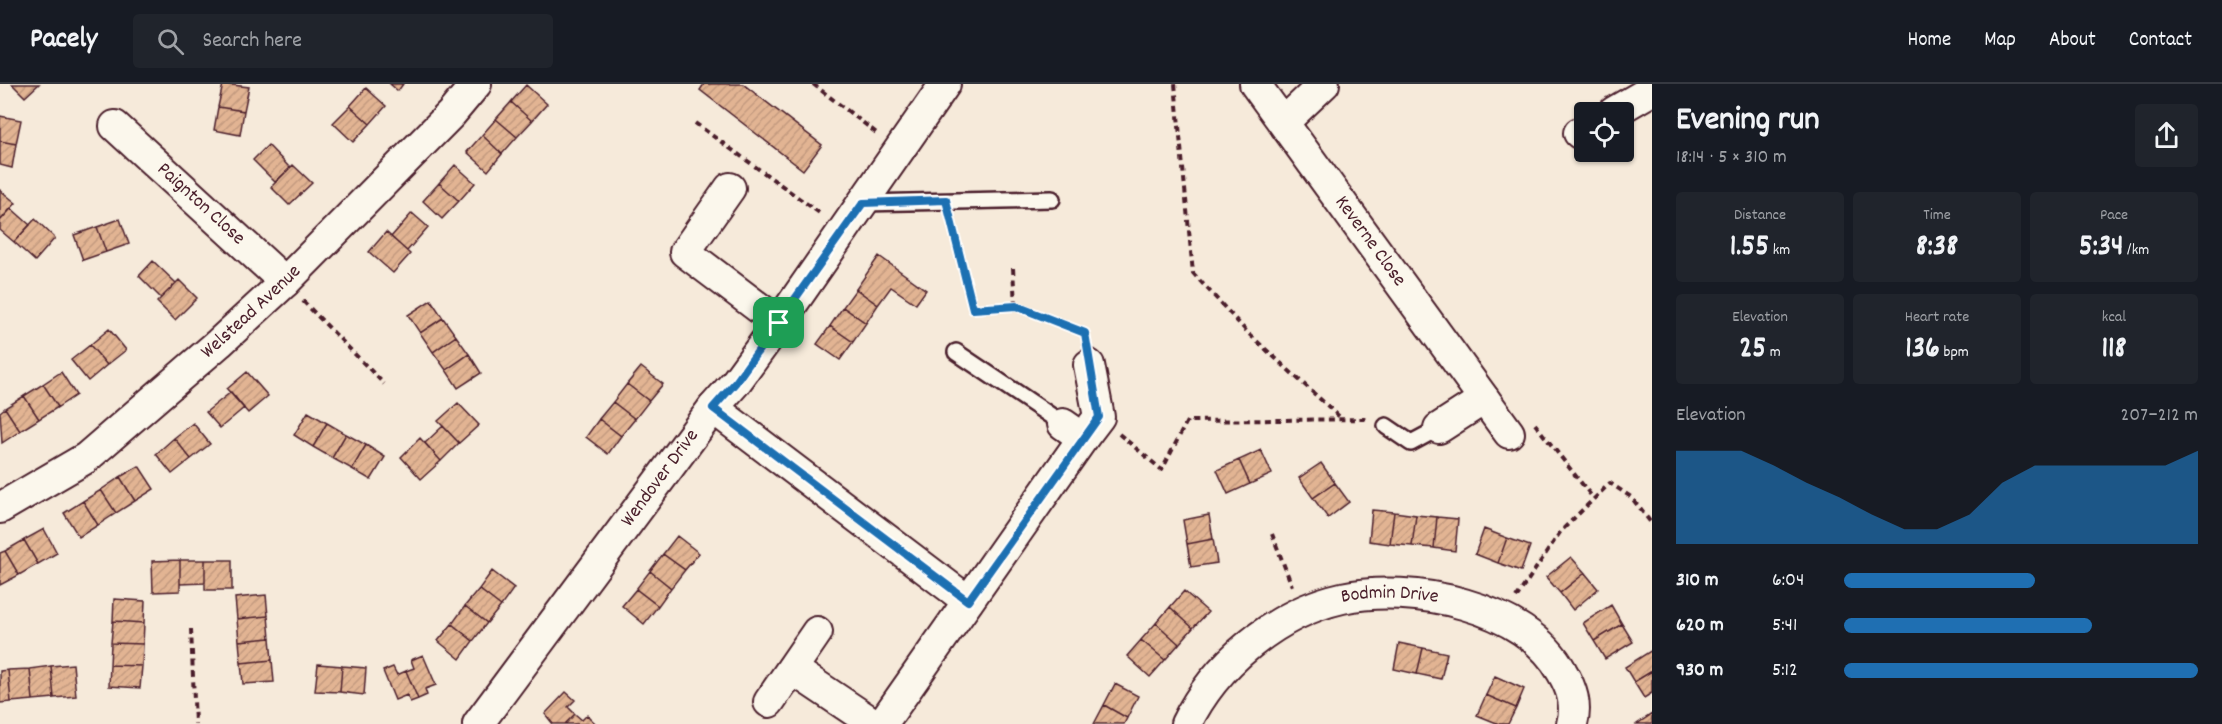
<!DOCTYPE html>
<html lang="en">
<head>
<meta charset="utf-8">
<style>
	body { margin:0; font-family:Dekko,sans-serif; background:#20242c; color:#f1f3f6; height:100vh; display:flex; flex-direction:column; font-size:22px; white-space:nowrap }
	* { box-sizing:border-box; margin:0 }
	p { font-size:20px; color:#9ea1a6 }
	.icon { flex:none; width:33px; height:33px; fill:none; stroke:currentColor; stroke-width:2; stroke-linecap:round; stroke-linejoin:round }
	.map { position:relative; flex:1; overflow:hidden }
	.side { display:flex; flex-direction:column; background:#171b24; width:570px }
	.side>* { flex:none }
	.tools { position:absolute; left:1574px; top:18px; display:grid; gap:12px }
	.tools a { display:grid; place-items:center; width:60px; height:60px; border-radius:6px; background:#171b24; box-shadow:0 2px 4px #0004; font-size:30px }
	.pin { position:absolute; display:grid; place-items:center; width:51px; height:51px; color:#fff; margin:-26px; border-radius:12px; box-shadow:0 3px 9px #0006 }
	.round { display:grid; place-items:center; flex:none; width:63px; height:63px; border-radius:6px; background:#20242c }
	.head { display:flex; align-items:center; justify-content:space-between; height:102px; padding:0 24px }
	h1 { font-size:33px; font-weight:700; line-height:45px }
	.stats { display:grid; grid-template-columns:repeat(3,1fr); gap:9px; height:102px; padding:6px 24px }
	.stats div { display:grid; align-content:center; border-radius:6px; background:#20242c; text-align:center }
	.stats b { font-size:30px; font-weight:700 }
	.stats small { font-size:16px; font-weight:400 }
	.stats p { font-size:16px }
	.chart { height:168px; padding:12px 24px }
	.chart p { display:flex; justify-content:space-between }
	.chart svg { width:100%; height:108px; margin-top:6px; fill:#1f6fb2; opacity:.7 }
	ul { padding:0 24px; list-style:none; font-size:20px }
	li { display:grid; grid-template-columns:96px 72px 1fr; align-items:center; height:45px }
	li i { height:15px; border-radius:8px; background:#1f6fb2 }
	header { display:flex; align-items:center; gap:36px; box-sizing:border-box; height:84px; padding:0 30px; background:#171b24; border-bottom:2px solid #363941 }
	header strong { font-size:28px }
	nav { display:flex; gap:33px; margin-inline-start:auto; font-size:21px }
	.search { width:420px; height:54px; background:#20242c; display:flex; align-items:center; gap:15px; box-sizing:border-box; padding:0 21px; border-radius:6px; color:#9ea1a6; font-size:22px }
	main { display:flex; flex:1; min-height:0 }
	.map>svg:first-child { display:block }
</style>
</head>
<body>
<header>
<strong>Pacely</strong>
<div class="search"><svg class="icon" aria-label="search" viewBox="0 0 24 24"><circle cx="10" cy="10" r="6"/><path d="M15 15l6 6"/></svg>Search here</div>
<nav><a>Home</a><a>Map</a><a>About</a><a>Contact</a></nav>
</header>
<main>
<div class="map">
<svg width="1652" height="640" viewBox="0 0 1652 640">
	<defs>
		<pattern id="building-hatch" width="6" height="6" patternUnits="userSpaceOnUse" patternTransform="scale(1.5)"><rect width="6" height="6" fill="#e2b493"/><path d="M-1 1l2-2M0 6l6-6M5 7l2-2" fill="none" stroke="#c39a7f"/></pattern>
	</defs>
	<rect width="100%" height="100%" fill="#f6eada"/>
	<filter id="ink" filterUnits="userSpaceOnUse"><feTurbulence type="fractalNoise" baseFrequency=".0167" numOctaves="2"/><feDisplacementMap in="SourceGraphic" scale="12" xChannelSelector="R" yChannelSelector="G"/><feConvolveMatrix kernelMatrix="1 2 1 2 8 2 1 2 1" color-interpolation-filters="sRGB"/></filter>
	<g filter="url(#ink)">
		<path fill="url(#building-hatch)" stroke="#4a1f2b" stroke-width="1.5" d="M12 0H39L25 13Z
			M223 0 249 3 244 27 218 23Z
			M390 0H403L398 7Z
			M704 0H743L822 61 803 86 700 6Z
			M526 1 547 20 532 37 511 18Z
			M366 4 386 22 370 40 350 22Z
			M511 18 532 37 517 53 496 35Z
			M350 22 370 40 353 58 333 39Z
			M218 23 244 27 240 51 214 46Z
			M0 32 21 36 16 60 0 57Z
			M496 35 517 53 502 70 482 51Z
			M482 51 502 70 488 87 467 68Z
			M0 57 16 60 12 84 0 81Z
			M268 61 290 84 275 98 253 76Z
			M293 81 312 99 289 121 271 103Z
			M455 81 475 99 459 117 439 99Z
			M439 99 459 117 442 135 423 117Z
			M0 106 16 119 0 137Z
			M11 124 30 141 14 158 0 146V137Z
			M412 129 428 143 407 167 391 153Z
			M35 135 55 154 35 177 14 158Z
			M120 135 129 160 106 168 97 143Z
			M97 143 106 168 83 176 74 151Z
			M386 148 410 170 393 189 369 168Z
			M879 172 926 206 916 220 891 203 878 221 856 205Z
			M153 177 176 199 161 214 139 192Z
			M179 196 197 214 175 236 157 218Z
			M856 205 878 221 866 239 843 223Z
			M431 216 443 234 420 249 408 231Z
			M843 223 866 239 853 258 830 242Z
			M443 234 456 252 433 268 420 249Z
			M830 242 853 258 840 276 817 260Z
			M109 245 126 266 107 281 90 261Z
			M456 252 469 270 446 286 433 268Z
			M90 261 107 281 88 297 71 276Z
			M469 270 481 289 458 304 446 286Z
			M641 283 663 300 649 317 627 300Z
			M61 288 76 311 58 323 43 300Z
			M247 288 268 312 248 329 227 305Z
			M43 300 58 323 39 335 24 312Z
			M627 300 649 317 635 335 613 318Z
			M231 308 244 324 220 344 206 328Z
			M24 312 39 335 20 347 5 324Z
			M613 318 635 335 621 352 599 335Z
			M458 319 479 341 459 359 438 337Z
			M5 324 20 347 2 359 0 328Z
			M308 328 327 339 313 363 294 351Z
			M599 335 621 352 608 370 586 353Z
			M193 339 210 360 191 375 174 354Z
			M327 339 346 350 332 374 313 363Z
			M443 342 459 359 441 377 425 359Z
			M346 350 366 361 352 385 332 374Z
			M174 354 191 375 172 390 156 370Z
			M420 354 441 377 421 395 401 373Z
			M366 361 385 373 371 396 352 385Z
			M1261 366 1272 390 1250 400 1239 376Z
			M1239 376 1250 400 1228 410 1217 386Z
			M1321 379 1335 399 1313 414 1299 394Z
			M139 382 154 405 135 417 120 393Z
			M120 393 135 417 116 429 101 406Z
			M1335 399 1349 418 1328 434 1313 414Z
			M101 406 116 429 98 441 83 417Z
			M83 417 98 441 79 453 64 429Z
			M1372 426 1394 428 1390 460 1369 457Z
			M1394 428 1416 431 1412 462 1390 460Z
			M1209 431 1213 455 1187 460 1183 436Z
			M1416 431 1437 433 1434 464 1412 462Z
			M1437 433 1458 435 1455 467 1434 464Z
			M44 445 57 469 38 480 24 456Z
			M1484 445 1507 454 1498 479 1475 470Z
			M677 452 699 469 685 486 663 470Z
			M1507 454 1530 462 1521 487 1498 479Z
			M1213 455 1217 479 1191 483 1187 460Z
			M24 456 38 480 19 491 5 467Z
			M5 467 19 491 0 501V469Z
			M663 470 685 486 671 504 650 487Z
			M1571 473 1585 489 1560 509 1546 493Z
			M180 476V507L153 508 152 477Z
			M180 476H205V499L180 500Z
			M205 476H232V506H205Z
			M492 487 514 504 501 522 479 505Z
			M650 487 671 504 658 522 636 505Z
			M1585 489 1598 505 1573 526 1560 509Z
			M479 505 501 522 487 539 465 522Z
			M636 505 658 522 644 540 622 522Z
			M1184 507 1208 528 1193 544 1170 523Z
			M266 511 268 532 237 535 235 514Z
			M114 515 145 517 144 539 113 537Z
			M1611 521 1622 540 1594 557 1583 539Z
			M465 522 487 539 473 557 452 540Z
			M1170 523 1193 544 1179 560 1156 539Z
			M268 532 270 554 239 557 237 535Z
			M113 537 144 539 143 560 111 559Z
			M1156 539 1179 560 1165 576 1141 556Z
			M452 540 473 557 460 575 438 557Z
			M1622 540 1633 558 1605 575 1594 557Z
			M270 554 272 576 241 579 239 557Z
			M1141 556 1165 576 1150 593 1127 572Z
			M111 559 143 560 142 582 110 581Z
			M1399 559 1423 564 1417 590 1394 585Z
			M1423 564 1447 569 1441 595 1417 590Z
			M1652 566V587L1634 598 1625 583Z
			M423 571 436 601 425 605 427 611 418 615 406 587 414 584 411 576Z
			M272 576 274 598 243 600 241 579Z
			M73 580 76 612 54 614 51 582Z
			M318 580 342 582 340 608 315 607Z
			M110 581 142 582 140 604 109 602Z
			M51 582 54 614 33 616 30 585Z
			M342 582 366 584 364 611 340 608Z
			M393 583 397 591 406 587 418 615 410 618 407 611 395 616 383 587Z
			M30 585 33 616 11 618 8 586Z
			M8 586 11 618 0 619V587Z
			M1652 587V609L1644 614 1634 598Z
			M1495 592 1524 605 1516 624 1486 611Z
			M1115 600 1138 612 1127 634 1104 621Z
			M566 608 575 616 568 623 575 630 565 640H553L545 630Z
			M1486 611 1516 624 1508 640H1499L1477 631Z
			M1104 621 1127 634 1124 640H1094Z
			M575 630 582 636 587 631 596 640H565Z
			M1652 630V640H1637Z"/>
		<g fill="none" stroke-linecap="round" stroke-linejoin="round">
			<g stroke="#4a1f2b" stroke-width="20">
				<path id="lane" d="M863 119 1052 115
					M956 268 1063 340
					M1386 342 1411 359 1439 344"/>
			</g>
			<g stroke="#4a1f2b" stroke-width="34">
				<g id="street">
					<path id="s1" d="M1255 0 1509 349"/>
					<path d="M1614 28 1652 6"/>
					<path d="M1284 38 1324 0"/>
					<path id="s2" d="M115 42 285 198"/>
					<path d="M1579 49 1584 47"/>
					<path d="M730 104 685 168 779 239"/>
					<path d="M713 324 968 517"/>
					<path d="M1439 344 1484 315"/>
					<path d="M1083 354 1099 333 1089 281"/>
					<path id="s3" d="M0 424 86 374 219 259 285 198 451 30 476 0"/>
					<path d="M792 585 874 640"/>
					<path d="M769 618 817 548"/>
					<path id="s4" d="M478 640 713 324 736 298 779 239 945 0"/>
					<path d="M882 640 1083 354 1063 340"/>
					<path id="s5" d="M1186 640C1215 580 1276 529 1342 514 1411 499 1526 521 1562 588 1572 605 1577 621 1572 640"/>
				</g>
			</g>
			<path stroke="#4a1f2b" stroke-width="4" stroke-dasharray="6 4.5" stroke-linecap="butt" d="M813 0 879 51
				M1175 0 1193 189 1249 250 1342 335
				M695 39 821 130
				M951 136 973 225 1015 222
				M1013 184 1015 222 1085 249 1086 256
				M303 217 384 300
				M1535 340 1593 414
				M1119 350 1162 386 1187 337 1369 335
				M1272 450 1292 502
				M1516 514 1561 447 1610 399 1631 413 1652 440
				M191 545 195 640"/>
			<use href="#lane" stroke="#fbf7ec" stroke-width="15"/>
			<use href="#street" stroke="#fbf7ec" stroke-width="30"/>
		</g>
	</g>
	<g fill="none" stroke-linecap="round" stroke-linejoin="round" filter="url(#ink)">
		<g stroke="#fff" stroke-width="12">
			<path id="route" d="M946 116 973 225 1016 222 1085 249 1099 333 968 517 713 324 736 298 863 119Z"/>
		</g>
		<use href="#route" stroke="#1f6fb2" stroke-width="8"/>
	</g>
	<g text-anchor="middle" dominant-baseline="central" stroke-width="4.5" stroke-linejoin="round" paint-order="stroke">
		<g font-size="20" fill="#4a1f2b" stroke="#fbf7ec">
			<text stroke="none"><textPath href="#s2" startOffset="116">Paignton Close</textPath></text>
			<text stroke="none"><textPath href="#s1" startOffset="195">Keverne Close</textPath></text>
			<text stroke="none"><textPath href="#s3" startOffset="320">Welstead Avenue</textPath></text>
			<text stroke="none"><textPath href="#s4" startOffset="306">Wendover Drive</textPath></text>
			<text stroke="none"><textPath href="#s5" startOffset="255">Bodmin Drive</textPath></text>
		</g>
	</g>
</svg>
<div class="tools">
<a><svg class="icon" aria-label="locate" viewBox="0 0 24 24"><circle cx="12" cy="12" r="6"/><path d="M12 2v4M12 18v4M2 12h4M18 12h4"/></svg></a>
</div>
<div class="pin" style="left:779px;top:239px;background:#1e9e55"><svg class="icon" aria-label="arrive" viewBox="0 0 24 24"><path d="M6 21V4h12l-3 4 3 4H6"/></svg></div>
</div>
<section class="side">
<div class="head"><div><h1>Evening run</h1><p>18:14 · 5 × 310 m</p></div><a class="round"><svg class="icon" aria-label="share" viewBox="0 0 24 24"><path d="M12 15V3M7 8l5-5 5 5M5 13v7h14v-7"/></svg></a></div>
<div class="stats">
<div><p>Distance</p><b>1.55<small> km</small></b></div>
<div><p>Time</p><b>8:38</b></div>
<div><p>Pace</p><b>5:34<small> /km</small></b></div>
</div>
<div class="stats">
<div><p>Elevation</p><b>25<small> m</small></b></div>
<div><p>Heart rate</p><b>136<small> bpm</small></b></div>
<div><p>kcal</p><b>118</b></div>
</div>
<div class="chart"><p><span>Elevation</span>207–212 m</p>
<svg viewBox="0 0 160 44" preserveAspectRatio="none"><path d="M0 44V6L10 6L20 6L30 12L40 19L50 25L60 32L70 38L80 38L90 32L100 19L110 12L120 12L130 12L140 12L150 12L160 6V44z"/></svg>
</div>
<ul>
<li><b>310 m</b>6:04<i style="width:54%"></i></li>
<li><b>620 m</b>5:41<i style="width:70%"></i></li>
<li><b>930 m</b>5:12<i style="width:100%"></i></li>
</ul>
</section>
</main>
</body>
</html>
